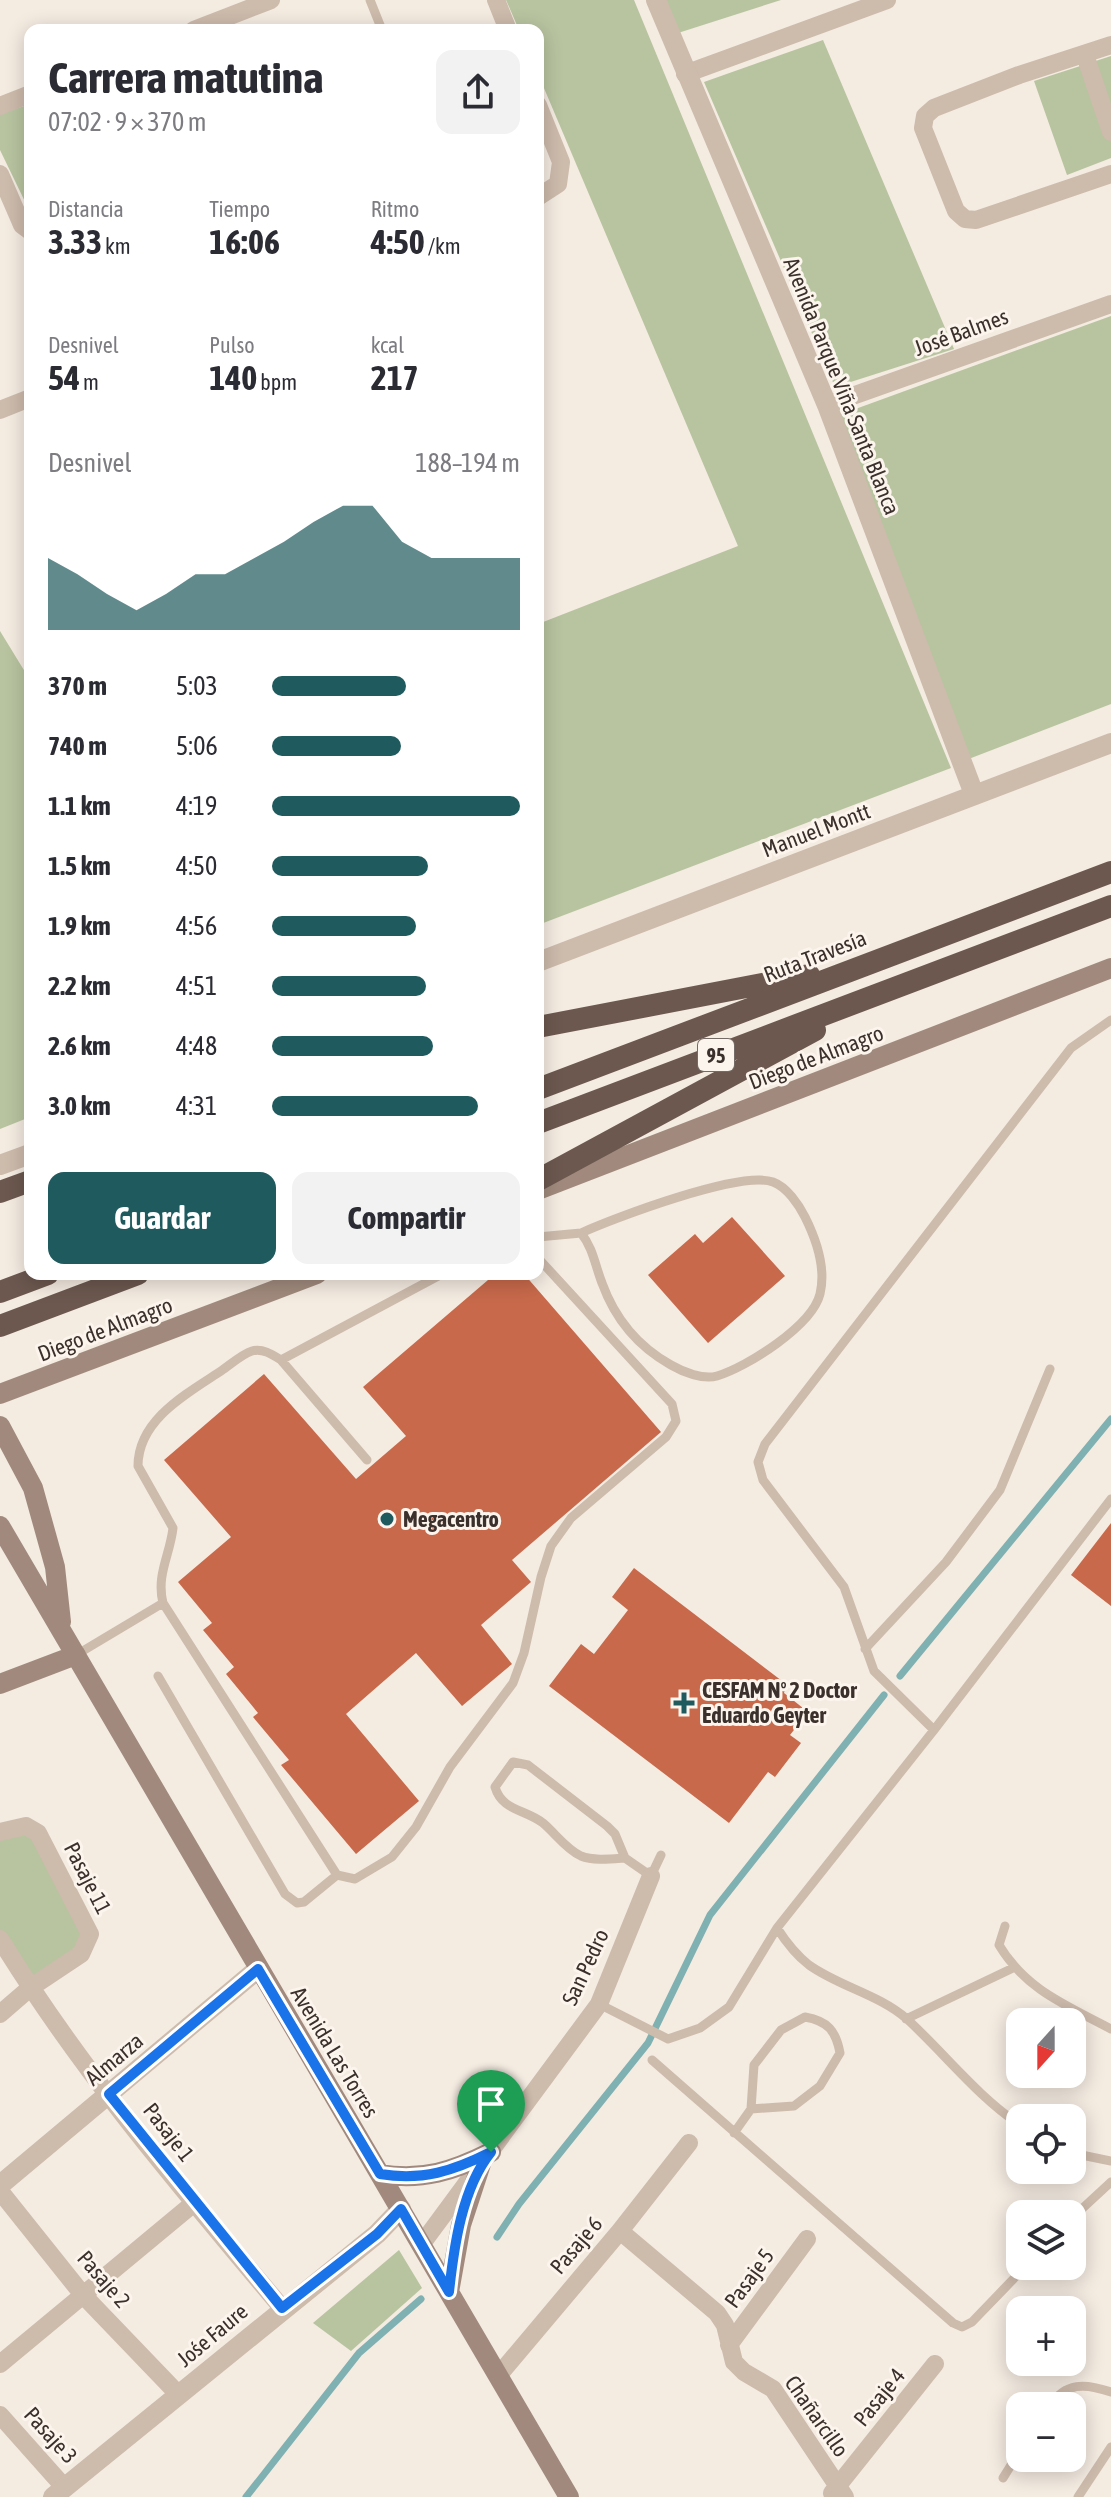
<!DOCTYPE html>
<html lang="es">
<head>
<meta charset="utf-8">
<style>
	body { margin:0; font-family:"Asap Condensed",sans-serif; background:#f2f2f3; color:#2b2b33; height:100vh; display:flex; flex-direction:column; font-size:30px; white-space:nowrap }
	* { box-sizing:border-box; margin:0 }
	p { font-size:26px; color:#7c7c81 }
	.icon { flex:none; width:44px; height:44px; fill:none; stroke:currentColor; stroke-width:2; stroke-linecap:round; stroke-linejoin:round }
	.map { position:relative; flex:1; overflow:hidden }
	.details { position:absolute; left:24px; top:24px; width:520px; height:1256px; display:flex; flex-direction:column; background:#fff; border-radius:16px; box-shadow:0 4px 20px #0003 }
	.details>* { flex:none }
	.needle { width:52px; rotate:201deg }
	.tools { position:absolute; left:1006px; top:2008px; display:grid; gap:16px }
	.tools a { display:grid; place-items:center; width:80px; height:80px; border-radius:16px; background:#fff; box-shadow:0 4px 20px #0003; font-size:40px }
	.pin { position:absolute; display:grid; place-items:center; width:68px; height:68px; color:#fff; margin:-82px -34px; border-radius:50% 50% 50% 0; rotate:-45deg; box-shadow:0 0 8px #0007 }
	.pin .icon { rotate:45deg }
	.round { display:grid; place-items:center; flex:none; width:84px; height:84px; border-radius:16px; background:#f2f2f3 }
	.head { display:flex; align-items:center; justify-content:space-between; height:136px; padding:0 24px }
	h1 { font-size:44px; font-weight:700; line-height:60px }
	.metrics { display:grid; grid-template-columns:repeat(3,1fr); gap:12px; height:136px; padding:8px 24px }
	.metrics div { display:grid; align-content:center }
	.metrics b { font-size:34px; font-weight:700 }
	.metrics small { font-size:22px; font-weight:400 }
	.metrics p { font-size:22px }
	.chart { height:224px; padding:16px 24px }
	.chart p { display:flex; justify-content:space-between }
	.chart svg { width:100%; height:144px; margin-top:8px; fill:#1f5a5e; opacity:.7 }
	.primary-button { display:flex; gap:16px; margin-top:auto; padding:16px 24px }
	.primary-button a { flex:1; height:92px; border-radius:16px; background:#1f5a5e; color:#fff; font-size:32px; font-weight:700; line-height:92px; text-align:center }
	.primary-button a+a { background:#f2f2f3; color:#2b2b33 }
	ul { padding:0 24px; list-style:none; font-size:26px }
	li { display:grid; grid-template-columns:128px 96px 1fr; align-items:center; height:60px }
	li i { height:20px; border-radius:10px; background:#1f5a5e }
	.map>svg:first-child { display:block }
</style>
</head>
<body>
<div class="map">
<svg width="1111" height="2497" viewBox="0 0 1111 2497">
	<rect width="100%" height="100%" fill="#f4ebe1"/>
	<path fill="#b8c4a0" d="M506 0H634L951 768 538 925V624L738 546 538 74V30H519Z
		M666 0H781L678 33Z
		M823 40 954 349 835 387 704 82Z
		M1111 56V158L1067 175 1034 81Z
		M30 104V212L0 150V114Z
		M1111 316V704L966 760 828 419Z
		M0 631 30 680V1117L0 1129Z
		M26 1826 90 1934 30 1988 0 1939V1832Z
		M399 2250 422 2288 351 2351 313 2323Z"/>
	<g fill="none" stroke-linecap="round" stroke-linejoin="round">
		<path stroke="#7fb0b2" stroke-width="7" d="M900 1676 1111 1419
			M497 2237 519 2204 648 2043 710 1915 884 1695
			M246 2497 359 2353 421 2299"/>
	</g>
	<path fill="#c8694b" d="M732 1217 785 1276 708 1343 648 1275 695 1234 703 1243Z
		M495 1274H524L661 1432 512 1560 531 1582 481 1625 512 1664 462 1706 416 1653 346 1714 419 1801 356 1854 281 1765 289 1760 253 1717 258 1713 226 1674 234 1667 203 1630 212 1623 178 1582 231 1537 164 1460 264 1374 356 1479 406 1436 363 1387Z
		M1111 1523V1606L1071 1575Z
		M634 1568 786 1684 784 1693 808 1712 790 1735 801 1743 775 1777 768 1772 729 1823 549 1686 581 1644 594 1654 628 1610 612 1597Z"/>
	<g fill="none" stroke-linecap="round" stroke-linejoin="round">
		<path stroke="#cdbbac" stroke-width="9" d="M370 0 382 30
			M1111 1020 1071 1048 765 1444 758 1462 763 1480 844 1587 874 1671 934 1730 1111 1499
			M538 1237 581 1233C593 1248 595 1265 602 1283 615 1319 637 1346 671 1365 683 1372 703 1380 717 1376 747 1367 812 1326 820 1294 826 1269 816 1239 805 1217 799 1205 787 1187 773 1182 741 1170 614 1218 581 1233
			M281 1360 442 1274
			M367 1460 281 1360C273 1355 263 1348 252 1351 242 1354 230 1365 221 1371 186 1394 138 1420 138 1466L173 1528C170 1555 156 1575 163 1603L337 1875 355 1879 392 1857 416 1827 450 1767 513 1683 524 1653 541 1577 551 1546 571 1518 666 1437 676 1421 672 1404 538 1258
			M865 1649 946 1562 1000 1490 1050 1369
			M76 1655 163 1603
			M158 1676 285 1894 297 1903 304 1902 337 1875
			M625 1858C611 1859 593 1861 581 1856 566 1849 555 1833 543 1823 525 1809 502 1811 495 1787L513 1762 528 1765 607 1826 615 1834 625 1858 651 1876 661 1855
			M1005 1926 999 1945C1026 1990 1066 2005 1111 2029
			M777 1928C786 1942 796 1955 809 1965 840 1987 878 1994 907 2019 945 2054 976 2095 1020 2125
			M599 2004 668 2039 700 2028 729 2007 777 1928 934 1730
			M906 2019 1013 1968
			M652 2060 953 2323 962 2327 972 2322 1026 2266
			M734 2133 751 2109 754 2065 781 2030 805 2017C828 2021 836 2031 840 2053L820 2086 794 2106 751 2109
			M1072 2153 1111 2161
			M1072 2218 1111 2182
			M1050 2406C1065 2382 1085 2383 1111 2392
			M1003 2478 1020 2451
			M1078 2497 1111 2447"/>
		<path stroke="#cdbbac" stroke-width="18" d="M496 0 508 30
			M194 30 271 0
			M1111 45 1019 75 934 108 925 116 923 128 956 211 965 219 976 220 1111 174
			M1085 55 1111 132
			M685 74 887 0
			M538 105 561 162 558 184 538 197
			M0 106 30 94
			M0 174 22 225 30 231
			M827 405 1111 304
			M0 410 30 398
			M0 1832 26 1826 38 1833 90 1934 81 1954 30 1988 0 2014
			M0 1939C81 2071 183 2190 282 2308
			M0 2191 83 2295 178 2394
			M620 2231 717 2313 725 2325 734 2362 744 2372 773 2389 845 2497
			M421 2245 599 2004 651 1876
			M729 2345 807 2239
			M0 2364 194 2203
			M498 2376 620 2231 689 2143
			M0 2415 65 2488
			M832 2493 935 2364"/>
		<path stroke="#cdbbac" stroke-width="20" d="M656 0 827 405 974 794
			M538 962 1111 743
			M0 1165 30 1154
			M0 2185 258 1969
			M53 2497 377 2234 401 2209"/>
		<path stroke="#a18a7d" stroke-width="20" d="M538 1190 1111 968
			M0 1394 317 1274
			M0 1426 33 1488 55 1567 61 1622
			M0 1526 569 2497
			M0 1684 76 1655
			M380 2174C423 2181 453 2171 491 2152
			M449 2292 461 2225 481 2164"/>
		<path stroke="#6c584f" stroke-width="22" d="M538 1027 809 975
			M538 1089 1111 872
			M538 1123 1111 906
			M538 1180 815 1030
			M0 1192 30 1181
			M0 1292 48 1274
			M0 1326 138 1274"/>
	</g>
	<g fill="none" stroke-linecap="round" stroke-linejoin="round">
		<g stroke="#fff" stroke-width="16">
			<path id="route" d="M258 1969 380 2174C423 2181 453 2171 491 2152 462 2188 454 2246 449 2292L401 2209 377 2234 282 2308 109 2094Z"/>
		</g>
		<use href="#route" stroke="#1a73e8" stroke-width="10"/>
	</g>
	<g fill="#1f5a5e" stroke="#fbf5ee" stroke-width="3">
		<circle cx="387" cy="1519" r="8"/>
		<path d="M680 1691h8v8h8v8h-8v8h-8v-8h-8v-8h8z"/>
	</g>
	<g text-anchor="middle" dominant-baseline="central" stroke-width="6" stroke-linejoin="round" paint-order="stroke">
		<rect fill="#fbf5ee" stroke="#756b66" stroke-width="2" x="698" y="1039" width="36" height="32" rx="6"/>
		<g font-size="20" font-weight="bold" fill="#3b302b">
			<text x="716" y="1055">95</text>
		</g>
		<g font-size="22" fill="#3b302b" stroke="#fbf5ee">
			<text transform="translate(961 332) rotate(-20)">José Balmes</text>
			<text transform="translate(842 386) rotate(68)">Avenida Parque Viña Santa Blanca</text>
			<text transform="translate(816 830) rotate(-21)">Manuel Montt</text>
			<text transform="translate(815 956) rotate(-21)">Ruta Travesía</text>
			<text transform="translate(816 1057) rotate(-21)">Diego de Almagro</text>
			<text transform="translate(105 1329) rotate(-21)">Diego de Almagro</text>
			<text transform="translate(88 1878) rotate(63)">Pasaje 11</text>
			<text transform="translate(585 1967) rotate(-65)">San Pedro</text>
			<text transform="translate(335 2052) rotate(59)">Avenida Las Torres</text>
			<text transform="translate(114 2059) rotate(-40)">Almarza</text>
			<text transform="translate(169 2132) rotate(52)">Pasaje 1</text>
			<text transform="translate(576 2245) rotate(-50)">Pasaje 6</text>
			<text transform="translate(749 2278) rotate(-54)">Pasaje 5</text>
			<text transform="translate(104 2279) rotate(49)">Pasaje 2</text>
			<text transform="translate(212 2335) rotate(-40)">Jośe Faure</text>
			<text transform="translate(879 2397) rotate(-51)">Pasaje 4</text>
			<text transform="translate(817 2416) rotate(55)">Chañarcillo</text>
			<text transform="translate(51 2435) rotate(48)">Pasaje 3</text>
		</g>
		<g font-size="22" font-weight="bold" fill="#3b302b" stroke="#fbf5ee" text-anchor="start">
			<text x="403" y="1519">Megacentro</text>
			<text x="702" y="1690">CESFAM N° 2 Doctor<tspan x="702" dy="25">Eduardo Geyter</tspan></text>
		</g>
	</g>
</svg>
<div class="tools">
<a><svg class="needle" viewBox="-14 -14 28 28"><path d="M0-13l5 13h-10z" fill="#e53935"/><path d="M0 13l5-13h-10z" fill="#7c7c81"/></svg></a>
<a><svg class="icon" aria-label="locate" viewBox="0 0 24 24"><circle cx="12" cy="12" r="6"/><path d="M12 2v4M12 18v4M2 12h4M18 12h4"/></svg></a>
<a><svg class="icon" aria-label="layers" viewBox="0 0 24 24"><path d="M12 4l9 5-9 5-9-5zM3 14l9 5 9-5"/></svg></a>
<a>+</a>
<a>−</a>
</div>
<div class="pin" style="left:491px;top:2152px;background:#1e9e55"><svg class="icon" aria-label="arrive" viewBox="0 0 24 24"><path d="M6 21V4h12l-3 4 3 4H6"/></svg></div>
<section class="details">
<div class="head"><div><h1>Carrera matutina</h1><p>07:02 · 9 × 370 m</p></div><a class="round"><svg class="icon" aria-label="share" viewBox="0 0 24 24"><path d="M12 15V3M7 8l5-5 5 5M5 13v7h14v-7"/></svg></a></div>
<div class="metrics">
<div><p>Distancia</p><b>3.33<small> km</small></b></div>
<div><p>Tiempo</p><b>16:06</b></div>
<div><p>Ritmo</p><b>4:50<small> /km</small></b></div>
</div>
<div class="metrics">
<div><p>Desnivel</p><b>54<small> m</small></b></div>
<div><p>Pulso</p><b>140<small> bpm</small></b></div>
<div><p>kcal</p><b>217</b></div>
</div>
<div class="chart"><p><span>Desnivel</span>188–194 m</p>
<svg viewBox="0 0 160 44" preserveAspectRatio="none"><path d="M0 44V22L10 27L20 33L30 38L40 33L50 27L60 27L70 22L80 17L90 11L100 6L110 6L120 17L130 22L140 22L150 22L160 22V44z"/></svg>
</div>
<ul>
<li><b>370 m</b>5:03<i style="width:54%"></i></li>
<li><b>740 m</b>5:06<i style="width:52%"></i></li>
<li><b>1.1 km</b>4:19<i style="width:100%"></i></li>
<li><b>1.5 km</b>4:50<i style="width:63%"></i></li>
<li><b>1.9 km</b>4:56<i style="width:58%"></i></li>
<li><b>2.2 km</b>4:51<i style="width:62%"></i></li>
<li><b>2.6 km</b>4:48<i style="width:65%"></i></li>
<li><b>3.0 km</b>4:31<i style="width:83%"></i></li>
</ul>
<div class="primary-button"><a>Guardar</a><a>Compartir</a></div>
</section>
</div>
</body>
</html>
